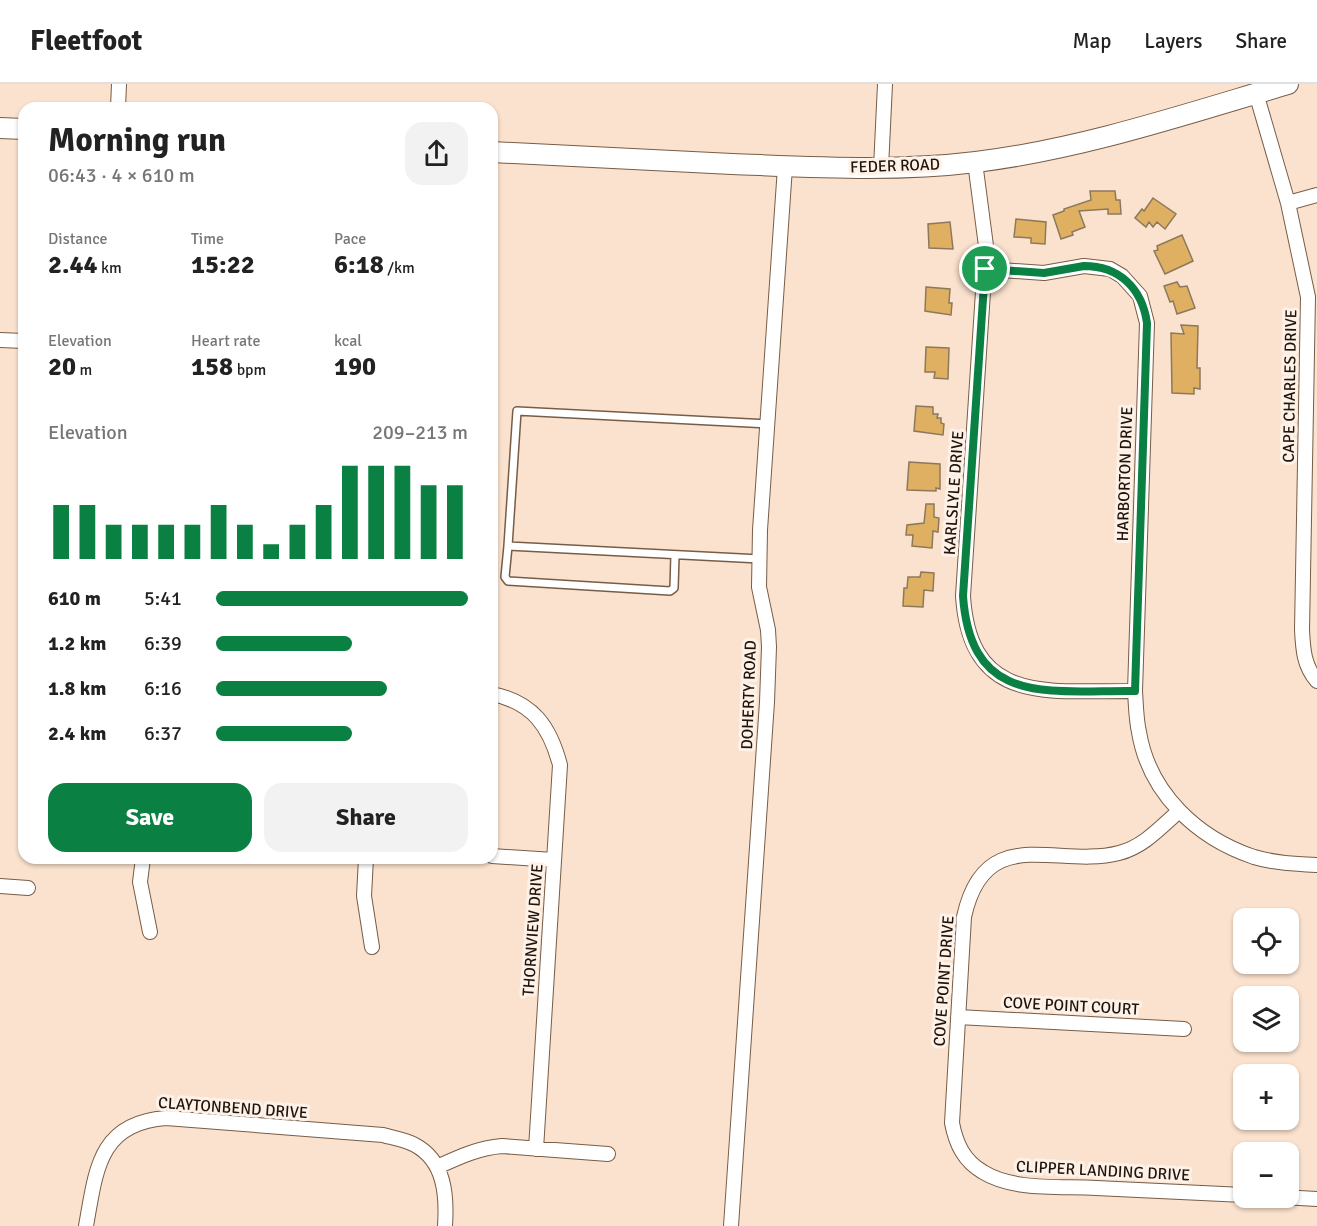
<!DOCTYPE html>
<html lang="en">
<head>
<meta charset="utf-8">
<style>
	body { margin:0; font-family:Signika,sans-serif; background:#f2f2f2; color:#222; height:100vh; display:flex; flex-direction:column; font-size:22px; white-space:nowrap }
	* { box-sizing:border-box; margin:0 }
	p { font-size:20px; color:#767676 }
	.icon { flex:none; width:33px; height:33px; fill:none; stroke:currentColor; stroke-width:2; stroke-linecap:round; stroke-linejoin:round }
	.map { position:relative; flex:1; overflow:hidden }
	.panel { position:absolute; left:18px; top:18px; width:480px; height:762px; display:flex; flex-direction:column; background:#fff; border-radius:18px; box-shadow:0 2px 4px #0004 }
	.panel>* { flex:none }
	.fabs { position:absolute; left:1233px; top:824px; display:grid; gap:12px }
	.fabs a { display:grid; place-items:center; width:66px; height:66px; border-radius:12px; background:#fff; box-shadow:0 2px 4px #0004; font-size:30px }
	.pin { position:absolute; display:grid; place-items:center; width:51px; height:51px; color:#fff; margin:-26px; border:3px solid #fff; border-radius:50%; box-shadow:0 2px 6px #0007 }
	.round { display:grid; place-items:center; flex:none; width:63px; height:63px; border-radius:18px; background:#f2f2f2 }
	.summary { display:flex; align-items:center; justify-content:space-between; height:102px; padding:0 30px }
	h1 { font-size:33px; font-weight:700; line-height:45px }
	.metrics { display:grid; grid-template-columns:repeat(3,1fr); gap:9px; height:102px; padding:6px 30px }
	.metrics div { display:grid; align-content:center }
	.metrics b { font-size:26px; font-weight:700 }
	.metrics small { font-size:16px; font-weight:400 }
	.metrics p { font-size:16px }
	.chart { height:168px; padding:12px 30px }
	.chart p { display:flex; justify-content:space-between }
	.chart svg { width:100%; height:108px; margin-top:6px; stroke:#0b8043; stroke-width:6 }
	.primary-button { display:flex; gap:12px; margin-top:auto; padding:12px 30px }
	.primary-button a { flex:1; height:69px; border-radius:18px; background:#0b8043; color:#fff; font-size:24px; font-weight:700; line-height:69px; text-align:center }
	.primary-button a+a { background:#f2f2f2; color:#222 }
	ul { padding:0 30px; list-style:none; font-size:20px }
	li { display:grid; grid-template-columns:96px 72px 1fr; align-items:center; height:45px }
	li i { height:15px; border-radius:8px; background:#0b8043 }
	header { display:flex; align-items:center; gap:36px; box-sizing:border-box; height:84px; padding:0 30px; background:#fff; border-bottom:2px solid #e0e0e0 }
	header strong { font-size:28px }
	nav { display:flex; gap:33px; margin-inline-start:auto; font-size:21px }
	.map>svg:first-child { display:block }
</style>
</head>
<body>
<header>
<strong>Fleetfoot</strong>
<nav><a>Map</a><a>Layers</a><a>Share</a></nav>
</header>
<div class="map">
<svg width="1317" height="1142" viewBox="0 0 1317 1142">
	<rect width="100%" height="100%" fill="#fbe2ce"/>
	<path fill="#dfb061" stroke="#8c795c" stroke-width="1.5" d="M1090 107H1115L1116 116H1120L1121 130H1108V125L1079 127 1085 143 1072 148 1073 151 1061 155 1053 131 1064 127V125L1091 116Z
		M1153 114 1176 130 1165 145 1157 138 1153 143 1149 138 1146 143 1135 134 1142 125 1144 127Z
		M1016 135 1046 138 1045 160 1031 159V154L1014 153Z
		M950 138 953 165 929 164 928 140Z
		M1182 151 1193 177 1165 190 1154 167 1158 166 1157 162Z
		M1177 198 1180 203 1187 202 1195 224 1177 230 1173 217 1170 218 1164 202Z
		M926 203 950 205 949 219H952L951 231 925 227Z
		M1181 241 1198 242 1197 284H1200V305L1194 304V310L1172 309 1171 249 1184 250Z
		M926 263 949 264 948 295 934 294 935 288H925Z
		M916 322 933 323V330H938L937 334H941V339L944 340 943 351 914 347Z
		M909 378 940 380V405L936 404V407L907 406Z
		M926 420H934V433L939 434 938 448 933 447 932 464 912 462 913 451H906L907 441 924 439Z
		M921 488 934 489 933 507 924 506 923 523 903 522 904 504H907L908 493H920Z"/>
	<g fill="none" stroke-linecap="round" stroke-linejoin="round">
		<g stroke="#775d47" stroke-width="10">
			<path id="lane" d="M508 462 505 493 508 497 670 507 674 504 675 471
				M760 475 508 462 517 327 768 340"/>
		</g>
		<g stroke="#775d47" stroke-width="16">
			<path id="street" d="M1256 9 1288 119 1308 213 1302 546C1303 566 1304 582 1317 597
				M118 24 119 0
				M975 78 986 162 963 512C970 623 1050 606 1135 607
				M881 84 885 0
				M1288 119 1317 111
				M985 185 1044 189 1084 182 1110 185 1122 192 1140 212 1147 239 1135 607C1136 621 1136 635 1139 648 1149 709 1197 754 1254 773 1274 779 1296 780 1317 781
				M0 256 24 257
				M492 610C533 618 550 643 560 681L536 1065
				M1178 728C1160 744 1143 763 1119 769 1057 785 985 737 964 833L952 1039C956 1060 964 1077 983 1088 1014 1107 1060 1102 1096 1104 1145 1106 1194 1109 1244 1111
				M492 772 554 776
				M143 774 140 798 150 848
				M366 774 364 812 372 863
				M0 802 28 804
				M958 933 1184 945
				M437 1083C459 1073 478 1064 502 1062L608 1070
				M1282 1113 1317 1115
				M86 1142C96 1087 98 1039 166 1034L383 1051C393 1054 406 1056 415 1061 445 1077 447 1112 445 1142
				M731 1142 767 618 769 563 768 546 759 503 760 446 785 83"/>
		</g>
		<g stroke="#775d47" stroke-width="22">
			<path id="secondary" d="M0 44 24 45
				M492 68C572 72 652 76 732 80 813 83 895 88 976 78 1082 65 1186 30 1288 0"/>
		</g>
		<use href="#lane" stroke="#fff" stroke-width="7"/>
		<use href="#street" stroke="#fff" stroke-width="14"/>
		<use href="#secondary" stroke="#fff" stroke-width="20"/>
	</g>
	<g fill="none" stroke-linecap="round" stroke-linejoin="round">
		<g stroke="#fff" stroke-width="12">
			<path id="route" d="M1084 182C1119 182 1142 204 1147 239L1135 607C1050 606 971 624 963 512L985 185 1044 189Z"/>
		</g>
		<use href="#route" stroke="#0b8043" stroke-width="8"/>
	</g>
	<g text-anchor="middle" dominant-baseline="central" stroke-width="6" stroke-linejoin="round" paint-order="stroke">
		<g font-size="16" fill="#1f140b" stroke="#fef2e8">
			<text transform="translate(895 82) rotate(-2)">FEDER ROAD</text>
			<text transform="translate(1290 302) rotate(-89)">CAPE CHARLES DRIVE</text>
			<text transform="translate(1125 390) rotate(-88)">HARBORTON DRIVE</text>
			<text transform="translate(954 409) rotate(-86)">KARLSLYLE DRIVE</text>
			<text transform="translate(749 611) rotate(-88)">DOHERTY ROAD</text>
			<text transform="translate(533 846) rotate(-86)">THORNVIEW DRIVE</text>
			<text transform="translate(944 897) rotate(-86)">COVE POINT DRIVE</text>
			<text transform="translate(1071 922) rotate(3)">COVE POINT COURT</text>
			<text transform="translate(233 1024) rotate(4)">CLAYTONBEND DRIVE</text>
			<text transform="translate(1103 1087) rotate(3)">CLIPPER LANDING DRIVE</text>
		</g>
	</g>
</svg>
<div class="fabs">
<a><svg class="icon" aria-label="locate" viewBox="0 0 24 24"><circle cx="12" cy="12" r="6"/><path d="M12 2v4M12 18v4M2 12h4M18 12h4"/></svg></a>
<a><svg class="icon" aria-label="layers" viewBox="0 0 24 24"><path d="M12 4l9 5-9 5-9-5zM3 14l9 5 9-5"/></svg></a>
<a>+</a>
<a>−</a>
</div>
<div class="pin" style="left:985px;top:185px;background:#1e9e55"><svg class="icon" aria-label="arrive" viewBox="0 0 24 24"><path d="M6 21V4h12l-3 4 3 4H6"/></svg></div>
<section class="panel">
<div class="summary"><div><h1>Morning run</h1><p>06:43 · 4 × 610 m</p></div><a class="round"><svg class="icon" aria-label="share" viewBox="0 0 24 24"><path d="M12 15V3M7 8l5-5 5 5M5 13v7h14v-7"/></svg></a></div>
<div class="metrics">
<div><p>Distance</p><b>2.44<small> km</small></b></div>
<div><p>Time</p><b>15:22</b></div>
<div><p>Pace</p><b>6:18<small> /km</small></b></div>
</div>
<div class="metrics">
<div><p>Elevation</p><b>20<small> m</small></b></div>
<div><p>Heart rate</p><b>158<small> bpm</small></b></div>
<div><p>kcal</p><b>190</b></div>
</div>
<div class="chart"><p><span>Elevation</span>209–213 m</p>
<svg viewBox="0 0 160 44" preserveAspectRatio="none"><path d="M5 44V22M15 44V22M25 44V30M35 44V30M45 44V30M55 44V30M65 44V22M75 44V30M85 44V38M95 44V30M105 44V22M115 44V6M125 44V6M135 44V6M145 44V14M155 44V14"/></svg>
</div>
<ul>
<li><b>610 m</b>5:41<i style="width:100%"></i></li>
<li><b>1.2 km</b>6:39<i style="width:54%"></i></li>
<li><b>1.8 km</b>6:16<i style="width:68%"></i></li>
<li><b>2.4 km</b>6:37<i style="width:54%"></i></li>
</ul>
<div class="primary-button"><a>Save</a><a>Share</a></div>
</section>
</div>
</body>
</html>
